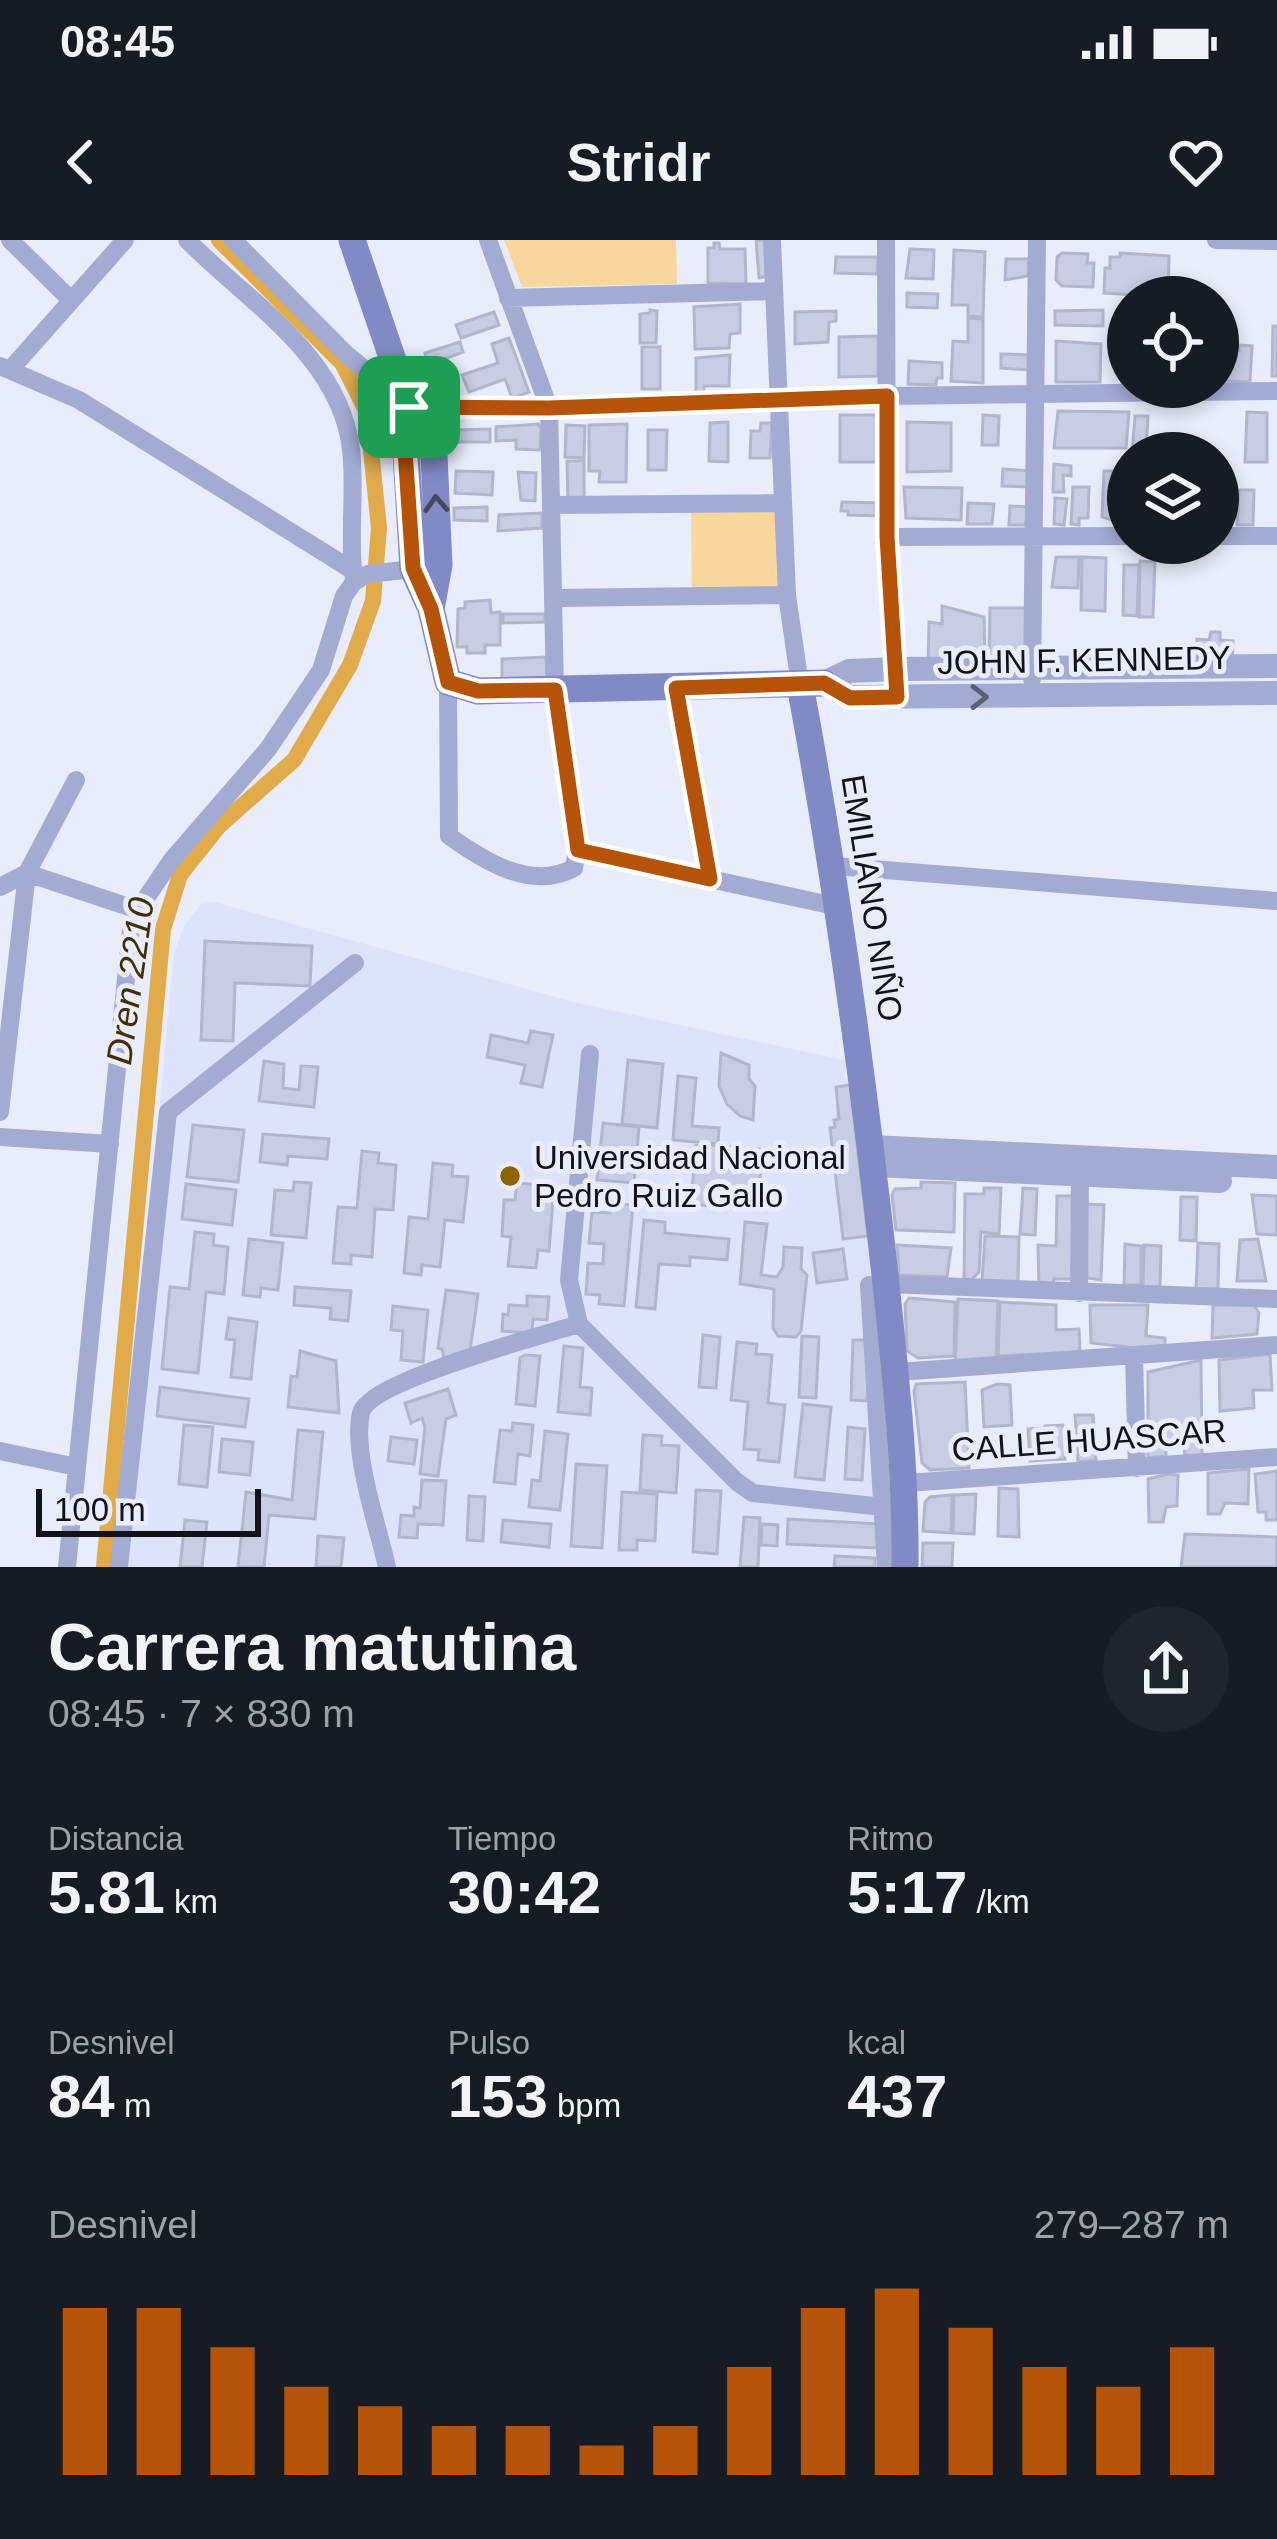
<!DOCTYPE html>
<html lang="es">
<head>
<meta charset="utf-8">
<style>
	body { margin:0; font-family:Helvetica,sans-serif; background:#20242c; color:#f1f3f6; height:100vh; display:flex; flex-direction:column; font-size:45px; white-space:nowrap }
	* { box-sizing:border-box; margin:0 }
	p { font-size:39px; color:#9ea1a6 }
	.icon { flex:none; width:66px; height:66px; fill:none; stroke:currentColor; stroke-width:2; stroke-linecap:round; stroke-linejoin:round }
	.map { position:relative; height:1327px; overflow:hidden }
	.sheet { display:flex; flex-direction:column; background:#171b24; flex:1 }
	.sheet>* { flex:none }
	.buttons { position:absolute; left:1107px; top:36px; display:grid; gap:24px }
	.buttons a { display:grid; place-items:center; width:132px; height:132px; border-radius:50%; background:#171b24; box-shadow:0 6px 18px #0003; font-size:60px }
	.scale { position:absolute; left:36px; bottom:30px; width:225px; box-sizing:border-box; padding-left:12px; border:6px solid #11121a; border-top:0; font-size:33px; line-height:42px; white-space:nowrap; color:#11121a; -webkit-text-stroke:9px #e9ecfb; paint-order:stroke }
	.pin { position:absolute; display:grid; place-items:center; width:102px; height:102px; color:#fff; margin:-51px; border-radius:24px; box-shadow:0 6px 18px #0006 }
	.round { display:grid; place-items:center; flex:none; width:126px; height:126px; border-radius:63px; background:#20242c }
	.headline { display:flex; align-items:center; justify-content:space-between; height:204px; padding:0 48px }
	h1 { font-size:66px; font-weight:600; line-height:90px }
	.stats { display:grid; grid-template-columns:repeat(3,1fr); gap:18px; height:204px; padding:12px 48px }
	.stats div { display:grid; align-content:center }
	.stats b { font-size:60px; font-weight:600 }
	.stats small { font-size:33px; font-weight:400 }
	.stats p { font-size:33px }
	.chart { height:336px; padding:24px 48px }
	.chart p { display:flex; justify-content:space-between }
	.chart svg { width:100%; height:216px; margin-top:12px; stroke:#b45309; stroke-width:6 }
	.status { display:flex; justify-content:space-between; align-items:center; height:84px; padding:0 60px; background:#171b24; direction:ltr }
	.status svg { height:33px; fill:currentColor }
	header { display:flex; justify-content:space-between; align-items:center; height:156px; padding:0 48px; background:#171b24; font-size:54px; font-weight:600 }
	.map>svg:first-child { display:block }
</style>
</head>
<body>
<div class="status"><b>08:45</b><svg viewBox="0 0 49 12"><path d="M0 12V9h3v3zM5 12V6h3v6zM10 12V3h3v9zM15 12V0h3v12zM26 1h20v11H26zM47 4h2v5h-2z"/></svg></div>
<header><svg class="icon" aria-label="back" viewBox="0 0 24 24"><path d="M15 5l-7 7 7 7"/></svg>Stridr<svg class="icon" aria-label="heart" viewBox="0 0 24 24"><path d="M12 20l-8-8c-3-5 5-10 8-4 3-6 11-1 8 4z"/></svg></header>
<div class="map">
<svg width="1277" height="1327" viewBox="0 0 1277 1327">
	<rect width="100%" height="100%" fill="#e9ecfb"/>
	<path fill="#dee3fc" d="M215 662 573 762 853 822 854 829 845 830V837L855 841 900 1327H116L174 714 184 686 201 664Z"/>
	<path fill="#f9d69e" d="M504 0H676L677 44 522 47Z
		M782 263 787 355 692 356 691 264Z"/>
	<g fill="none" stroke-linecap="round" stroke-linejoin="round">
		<path stroke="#e1ab4c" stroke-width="16" d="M104 1327 163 689 180 635 219 586 294 520 350 425 373 361 379 288 367 172 342 123 219 0"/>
	</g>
	<path fill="#c8cde4" stroke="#b1b6cd" stroke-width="3" d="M756 0H766L768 36 759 38Z
		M714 3H719L720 9H745L746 44 708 43V8H714Z
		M910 9 934 10 933 39 906 38Z
		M954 10 985 12 983 77 968 76V65H952Z
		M1062 13 1088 14 1087 23H1094L1093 47 1062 46 1056 40 1057 17Z
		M1120 13 1169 16 1168 57 1104 53 1105 28H1110V17H1120Z
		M836 17H878L877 34 835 33Z
		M1006 19H1029L1028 36 1005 40Z
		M907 53 938 54 937 68 907 67Z
		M740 64V93L730 94 729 108 695 109 694 67Z
		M650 70 657 71 656 103H640V74L650 73Z
		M1103 70V86L1055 85V71Z
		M836 71V81L829 82 828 102 795 104V72Z
		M494 72 499 85 461 98 456 85Z
		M968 78 983 79V143L951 141 953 101 968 102Z
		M1273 86H1277V136H1272Z
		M878 96V136L839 137V97Z
		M509 98 529 152 512 158 505 139 469 152 462 135 498 123 492 104Z
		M1056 101 1101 104 1100 142H1056Z
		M460 102 463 112 428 125 425 113Z
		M1239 105 1252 106 1250 142 1222 141 1223 110 1239 111Z
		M642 107H660V149H642Z
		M1001 114 1031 115 1030 130 1001 128Z
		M730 115 729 146H704V154H696V118Z
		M909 121 942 123V138H937L936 145 908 144Z
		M1058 171 1129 172 1126 208H1054Z
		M1247 172 1267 173V222H1245Z
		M840 175H881V222H840Z
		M983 175 999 176 998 205H982Z
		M1135 176H1148L1146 213H1132Z
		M728 182V222L709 221 710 183Z
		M907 182 951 183V231L907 232Z
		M761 183H772L770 218H750L751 191H760Z
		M538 184 541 188 540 210 516 209V200L496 201V187Z
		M627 184 626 242H599L600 231H589V185Z
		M566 185 585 186 584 218 565 217Z
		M490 189V202H452V190Z
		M648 190H667L666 230H648Z
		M567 221H584V262H568Z
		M1054 224 1071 226V236L1063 235 1064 252H1053Z
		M1003 229 1030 231 1029 247 1002 246Z
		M456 231 493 232 492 255 455 253Z
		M1104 231H1113L1112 280 1102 277Z
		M518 232 536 233 535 261 521 260Z
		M904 247 962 248 961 280 906 278Z
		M1073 247H1089L1088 278H1079V285L1071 284Z
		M1239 250H1254L1253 285H1237Z
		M1055 258 1067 259 1064 285 1054 284Z
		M842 262 883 263V276L848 275V271H841Z
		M968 263 994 264 992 284H967Z
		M1010 266 1029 267 1025 285H1009Z
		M487 267V281L454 280V268Z
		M542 273V288L498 291 499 275Z
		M1056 317H1079L1078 348 1052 347Z
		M1082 317 1106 318 1105 371 1081 370Z
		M1140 321 1155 322 1153 377H1139Z
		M1124 325H1139L1137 376 1123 375Z
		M490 360 491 373 500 372V405H485V413H467V407H457L458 369 465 368V362Z
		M942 366 984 377 985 418 942 415 940 425 928 426 929 382 942 384Z
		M990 368H1029L1028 415 989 421Z
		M503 374H545V382L503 383Z
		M1211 392H1220V400L1233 401 1232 425 1196 424 1197 399 1209 400Z
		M546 417 547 439 502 442V419Z
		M205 701 312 706 310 746 235 743 233 801 201 800Z
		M531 791 553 795 542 847 521 843 525 825 487 817 491 795 528 803Z
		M721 813 749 825V839L755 846 753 880 740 876 727 864 719 846Z
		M628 820 663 824 657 888 622 884Z
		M264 821 284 824 283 848 299 850 301 826 318 827 314 867 259 861Z
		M678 836 696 838 692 886 719 888 718 904 673 900Z
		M850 845 868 996 843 999 830 888 835 887 834 880 839 879 836 847Z
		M603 883 639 887 634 943 597 940Z
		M193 885 244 890 238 942 187 937Z
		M263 894 329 899 327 919 288 916 287 925 260 922Z
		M696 904 784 911 783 928 761 927 757 970 691 964Z
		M362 911 379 913 378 923 396 925 393 970 375 969 372 1017 351 1015V1024L333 1023 338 967 357 968Z
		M433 923 453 925 452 936 468 937 463 982 445 980 440 1027 422 1025 421 1035 404 1033 409 977 428 979Z
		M294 942 311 943 306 998 271 995 275 950 293 951Z
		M921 942 955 943 954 992 896 990 892 955 895 949 921 948Z
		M517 943 554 946 549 1011 538 1010 536 1028 508 1026 511 997 502 996 504 960H515Z
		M186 944 236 950 232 985 182 979Z
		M984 948H1001L999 994 981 992 979 1032 970 1041H964L965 954H984Z
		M1023 948 1037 949 1035 995 1020 994Z
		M1252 955 1277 956V995L1257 994Z
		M1057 956H1074L1073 1039H1054L1052 1048 1039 1049 1038 1005 1056 1006Z
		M1181 957H1197L1196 1001 1180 1000Z
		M611 963 633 965 624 1066 599 1064 600 1055 586 1054 588 1023 603 1024 604 1004 589 1003 592 972 610 973Z
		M1085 964 1104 965 1101 1040 1087 1038Z
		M644 980 665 982V993L729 999 727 1020 690 1017V1026L659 1024 655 1069 636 1067Z
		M745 982 767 984 761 1035 777 1037 783 1027 784 1007 802 1008 801 1029 807 1035 801 1091 796 1097 778 1096 773 1088 774 1049 740 1044Z
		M195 992 214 994 213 1005 228 1007 224 1054 206 1052 198 1133 162 1129 170 1047 189 1049Z
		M985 996 1019 997 1018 1044 982 1041Z
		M249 999 283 1003 278 1050 261 1048 260 1057 243 1055Z
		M1258 999 1266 1041H1237L1240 1000Z
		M1198 1003 1219 1004 1218 1049H1196Z
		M1125 1004 1141 1006V1045H1124Z
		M897 1005 951 1008 947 1037 899 1035Z
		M1144 1005 1161 1006 1160 1047H1143Z
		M843 1009 847 1039 817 1043 813 1013Z
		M295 1047 351 1051 348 1081 330 1079 331 1068 294 1065Z
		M446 1050 478 1054 470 1111 444 1119 442 1109 438 1108Z
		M527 1056 549 1057 547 1080 533 1079 532 1093 502 1091 503 1074 508 1075 509 1065 527 1066Z
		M909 1058 955 1062 954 1116 918 1118 907 1111 905 1064Z
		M958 1059 998 1061 996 1120 955 1123Z
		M1000 1062 1056 1065V1090L1079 1089 1080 1112 998 1116Z
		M1090 1065H1148L1146 1096 1165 1098V1106L1146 1109 1091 1103Z
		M1213 1065H1254L1259 1073 1257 1094 1212 1098Z
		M393 1066 428 1070 423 1122 401 1120 403 1091 391 1090Z
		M229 1078 257 1082 251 1139 231 1137 235 1100 226 1099Z
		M703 1095 720 1097 716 1148 699 1147Z
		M802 1096 819 1097 816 1158 799 1157Z
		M853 1100H869L867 1161 851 1160Z
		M737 1102 757 1104 756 1114 772 1115 768 1163 785 1165 779 1222 758 1220 759 1210 744 1209 748 1162 731 1160Z
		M564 1106 583 1108 580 1147 592 1148 590 1175 558 1172Z
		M300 1111 336 1121 339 1173 288 1167 291 1136 297 1137Z
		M1270 1114 1272 1150H1253L1254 1168 1220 1171 1219 1120Z
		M525 1115 540 1116 535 1166 516 1164 520 1118Z
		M1201 1120 1202 1216 1185 1215 1184 1208 1166 1207V1216L1148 1218V1132Z
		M965 1142 969 1228 930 1230 922 1223 914 1151 916 1144Z
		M997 1144 1010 1145 1012 1185 984 1187 982 1150Z
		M160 1147 249 1159 245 1187 157 1176Z
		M448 1149 456 1175 446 1179 438 1236 420 1234 425 1187 422 1178 411 1183 405 1163Z
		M803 1164 831 1167 824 1240 795 1237Z
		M1075 1175H1093L1096 1220 1078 1222Z
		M513 1183 533 1185 530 1216 518 1214 515 1244 494 1242 500 1190 512 1191Z
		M184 1185 213 1187 207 1247 179 1244Z
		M1063 1185 1065 1219 1047 1220 1045 1186Z
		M848 1187 865 1189 862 1240 845 1239Z
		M1045 1188 1047 1220 1030 1221 1028 1189Z
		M298 1190 323 1192 315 1279 269 1275 264 1327H238L246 1252 292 1260Z
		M545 1191 568 1194 560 1270 529 1267 532 1240 540 1241Z
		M643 1195 662 1196 661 1205 679 1206 676 1253 640 1250Z
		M391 1197 417 1200 414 1224 388 1221Z
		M222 1199 253 1202 250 1235 219 1232Z
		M576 1224 607 1226 602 1308 571 1306Z
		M1249 1229 1248 1264 1225 1263 1220 1274H1208V1233Z
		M1277 1231V1280H1266V1272H1258L1255 1234Z
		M1168 1234 1178 1235 1177 1266 1166 1267 1163 1282H1149L1148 1239Z
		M422 1240 446 1241 443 1285 418 1284 417 1298 399 1297 401 1275 414 1276V1267L420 1268Z
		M999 1248 1018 1249 1019 1297 998 1296Z
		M696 1250 721 1251 717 1314 693 1312Z
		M622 1252 657 1254 655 1301 637 1300V1310H619Z
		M976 1254 974 1294 953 1293 954 1255Z
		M952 1255 951 1293 923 1291 925 1262 930 1257Z
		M469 1256 485 1257 483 1301 467 1300Z
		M744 1277 760 1278 758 1327H740Z
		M788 1279 878 1284 877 1308 787 1304Z
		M185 1280 207 1282 202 1327H180Z
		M503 1280 551 1284 549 1307 501 1302Z
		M762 1284 778 1285 777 1306 761 1305Z
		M1185 1294 1277 1297V1327H1181Z
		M318 1296 344 1298 341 1327H316Z
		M923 1303H953L952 1327H922Z
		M835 1316 875 1318V1327H834Z"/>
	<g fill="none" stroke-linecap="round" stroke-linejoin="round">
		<path stroke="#a4abd3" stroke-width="18" d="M10 0 70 59
			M187 0C247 61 340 116 351 209 356 252 348 296 354 340
			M233 0 346 114 409 167 549 168 887 156 1277 151
			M488 0 549 168 555 450 577 610 839 667
			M772 0 787 355 800 445
			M886 0 887 297 897 457
			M1216 0 1277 1
			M508 58 773 51
			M0 126 79 160 352 330
			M10 130 125 0
			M554 265 782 263
			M1218 296H1277
			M887 297 1128 296
			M555 358 787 355
			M1032 439 1037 0
			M448 442 449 596C484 621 531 651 574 628L577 610
			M676 448 710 639
			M834 626 1277 661
			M0 647 27 633 138 670
			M0 872 27 633 76 540
			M0 897 110 904
			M886 1044 1277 1059
			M869 1045 886 1327
			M1079 1053 1080 926
			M579 1084 569 1040 590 814
			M1134 1116 1137 1228
			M897 1132 1277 1105
			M0 1211 77 1227
			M906 1243 1277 1217
			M67 1327 131 689 138 670 171 621 268 509 321 430 344 356 354 342 368 334 422 328
			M119 1327 168 872 355 723
			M387 1327C378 1286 352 1213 361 1173 369 1141 544 1095 579 1084L737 1242 753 1253 883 1267"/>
		<path stroke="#a4abd3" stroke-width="24" d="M824 443 850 457 1277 453
			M824 443 849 431 896 429 1277 426
			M872 907 1277 927
			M875 925 1220 941"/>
		<path stroke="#818ac4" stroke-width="27" d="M352 0 409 167 433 194 439 325 431 369
			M409 167 405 196 413 329 431 369 448 442 478 451 824 443
			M800 445C837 644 864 843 886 1044 896 1139 906 1231 905 1327"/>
	</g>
	<defs><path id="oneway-chevron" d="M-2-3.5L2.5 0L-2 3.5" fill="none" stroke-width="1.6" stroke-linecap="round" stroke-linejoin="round" transform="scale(3)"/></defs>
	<use stroke="#434866" href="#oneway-chevron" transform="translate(436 264) rotate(-93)"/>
	<use stroke="#5a5e76" href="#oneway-chevron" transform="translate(979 457)"/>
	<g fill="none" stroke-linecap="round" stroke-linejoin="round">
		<g stroke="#fff" stroke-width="24">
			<path id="route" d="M887 156V297L897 457 850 458 824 443 676 448 710 639 578 610 555 450 478 451 448 442 431 369 413 328 404 196 409 167 549 168Z"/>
		</g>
		<use href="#route" stroke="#b45309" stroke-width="15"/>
	</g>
	<circle fill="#8d6306" stroke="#e9ecfb" stroke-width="4.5" cx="510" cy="936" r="12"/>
	<g text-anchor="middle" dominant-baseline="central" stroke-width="10" stroke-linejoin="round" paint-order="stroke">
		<g font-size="33" fill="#11121a" stroke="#e9ecfb">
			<text transform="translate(1084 420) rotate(-1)">JOHN F. KENNEDY</text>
			<text transform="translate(872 658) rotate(81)">EMILIANO NIÑO</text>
			<text transform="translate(1089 1200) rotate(-4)">CALLE HUASCAR</text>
		</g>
		<g font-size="33" fill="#11121a" stroke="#e9ecfb" text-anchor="start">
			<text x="534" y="917">Universidad Nacional<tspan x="534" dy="38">Pedro Ruiz Gallo</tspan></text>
		</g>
		<g font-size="36" font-style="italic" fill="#432d03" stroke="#e9ecfb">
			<text transform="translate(130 741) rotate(-82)">Dren 2210</text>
		</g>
	</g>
</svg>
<div class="buttons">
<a><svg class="icon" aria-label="locate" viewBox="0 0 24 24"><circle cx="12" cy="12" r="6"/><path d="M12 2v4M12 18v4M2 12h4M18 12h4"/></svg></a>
<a><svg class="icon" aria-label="layers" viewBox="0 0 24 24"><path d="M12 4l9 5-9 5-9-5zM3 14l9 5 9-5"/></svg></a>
</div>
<div class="scale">100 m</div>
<div class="pin" style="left:409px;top:167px;background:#1e9e55"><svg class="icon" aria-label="arrive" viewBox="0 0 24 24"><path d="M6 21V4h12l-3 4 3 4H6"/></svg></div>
</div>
<section class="sheet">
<div class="headline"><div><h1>Carrera matutina</h1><p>08:45 · 7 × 830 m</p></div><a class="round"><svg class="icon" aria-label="share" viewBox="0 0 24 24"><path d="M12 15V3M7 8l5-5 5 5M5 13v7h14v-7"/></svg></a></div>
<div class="stats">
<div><p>Distancia</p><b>5.81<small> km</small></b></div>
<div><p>Tiempo</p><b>30:42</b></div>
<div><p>Ritmo</p><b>5:17<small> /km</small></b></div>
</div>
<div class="stats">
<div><p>Desnivel</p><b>84<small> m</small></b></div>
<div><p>Pulso</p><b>153<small> bpm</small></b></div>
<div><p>kcal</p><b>437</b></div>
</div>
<div class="chart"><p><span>Desnivel</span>279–287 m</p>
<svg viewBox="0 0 160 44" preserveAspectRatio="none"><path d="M5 44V10M15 44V10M25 44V18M35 44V26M45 44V30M55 44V34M65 44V34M75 44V38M85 44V34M95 44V22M105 44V10M115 44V6M125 44V14M135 44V22M145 44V26M155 44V18"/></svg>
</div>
</section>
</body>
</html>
